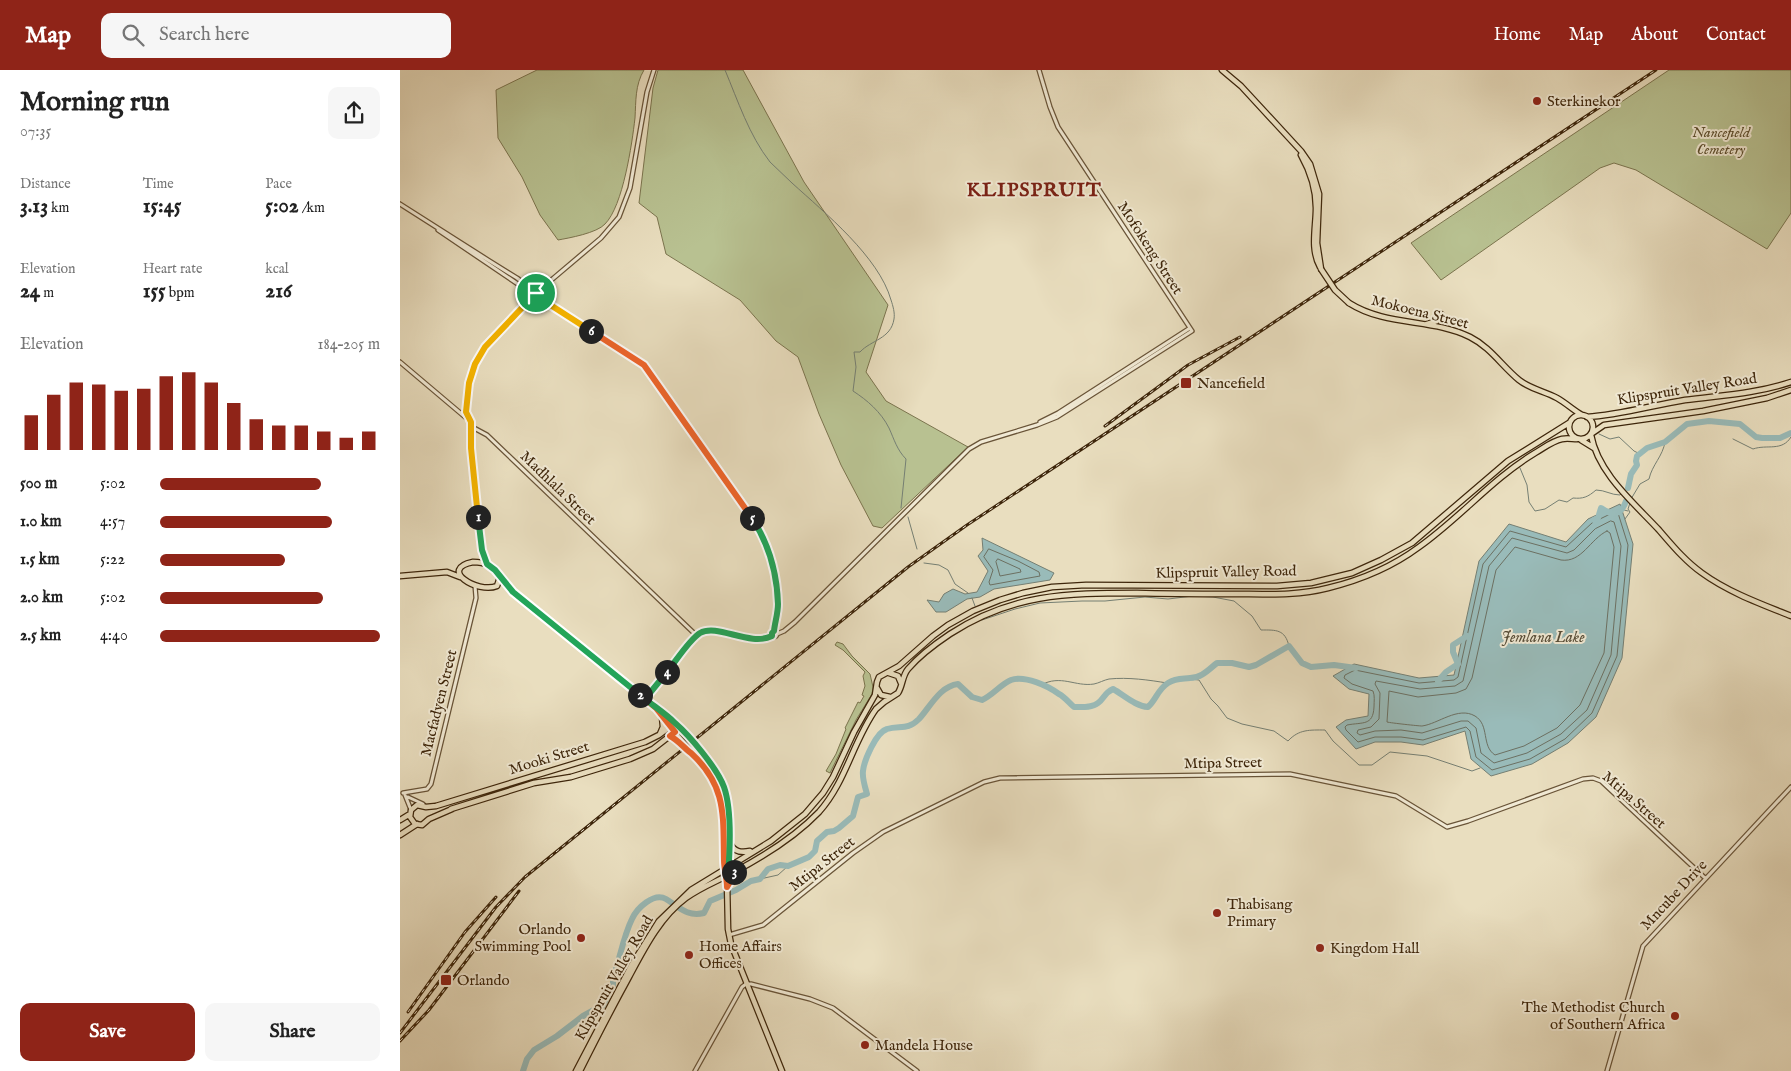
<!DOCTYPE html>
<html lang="en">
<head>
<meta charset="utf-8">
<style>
	body { margin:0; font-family:"IM FELL English",serif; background:#f6f6f6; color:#222; height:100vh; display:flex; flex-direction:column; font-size:19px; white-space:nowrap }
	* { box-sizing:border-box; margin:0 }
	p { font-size:16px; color:#767676 }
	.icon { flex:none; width:28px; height:28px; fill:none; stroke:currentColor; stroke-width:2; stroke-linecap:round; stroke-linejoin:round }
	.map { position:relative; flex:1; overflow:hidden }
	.details { display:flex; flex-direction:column; background:#fff; width:400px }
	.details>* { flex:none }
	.pin { position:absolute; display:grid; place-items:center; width:42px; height:42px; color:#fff; margin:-21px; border:2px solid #fff; border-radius:50%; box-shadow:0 1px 5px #0007 }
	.km { position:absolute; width:25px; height:25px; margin:-12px; border-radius:50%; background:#222; color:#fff; font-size:14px; line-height:25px; text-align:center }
	.round { display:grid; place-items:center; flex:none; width:52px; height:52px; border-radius:10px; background:#f6f6f6 }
	.head { display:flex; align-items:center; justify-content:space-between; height:85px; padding:0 20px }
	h1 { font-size:28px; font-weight:800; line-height:38px }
	.figures { display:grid; grid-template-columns:repeat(3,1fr); gap:8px; height:85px; padding:5px 20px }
	.figures div { display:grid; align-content:center }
	.figures b { font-size:21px; font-weight:800 }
	.figures small { font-size:14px; font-weight:400 }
	.figures p { font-size:14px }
	.chart { height:140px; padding:10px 20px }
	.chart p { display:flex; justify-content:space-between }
	.chart svg { width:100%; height:90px; margin-top:5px; stroke:#8f2418; stroke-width:6 }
	.primary-button { display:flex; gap:10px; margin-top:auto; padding:10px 20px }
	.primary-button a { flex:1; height:58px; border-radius:10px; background:#8f2418; color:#fff; font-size:20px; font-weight:800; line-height:58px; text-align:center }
	.primary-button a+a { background:#f6f6f6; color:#222 }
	ul { padding:0 20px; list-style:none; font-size:16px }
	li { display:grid; grid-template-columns:80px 60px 1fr; align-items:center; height:38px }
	li i { height:12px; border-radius:6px; background:#8f2418 }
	header { display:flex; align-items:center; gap:30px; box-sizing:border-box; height:70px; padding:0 25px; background:#8f2418; color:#fff }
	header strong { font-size:24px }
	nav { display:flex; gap:28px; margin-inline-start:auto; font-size:18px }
	.search { width:350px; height:45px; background:#f6f6f6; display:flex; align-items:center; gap:12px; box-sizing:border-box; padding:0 18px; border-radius:10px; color:#767676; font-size:19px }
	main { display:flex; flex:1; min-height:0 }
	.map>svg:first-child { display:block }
</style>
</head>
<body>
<header>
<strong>Map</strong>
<div class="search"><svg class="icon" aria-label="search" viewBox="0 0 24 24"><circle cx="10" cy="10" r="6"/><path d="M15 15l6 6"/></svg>Search here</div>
<nav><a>Home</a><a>Map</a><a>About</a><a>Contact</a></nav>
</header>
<main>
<section class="details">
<div class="head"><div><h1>Morning run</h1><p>07:35</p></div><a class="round"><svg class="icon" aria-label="share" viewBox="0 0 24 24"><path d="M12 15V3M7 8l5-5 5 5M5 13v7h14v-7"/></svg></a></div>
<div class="figures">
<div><p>Distance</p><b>3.13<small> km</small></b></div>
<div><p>Time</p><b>15:45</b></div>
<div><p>Pace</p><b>5:02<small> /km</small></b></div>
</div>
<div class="figures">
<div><p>Elevation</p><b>24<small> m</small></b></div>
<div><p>Heart rate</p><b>155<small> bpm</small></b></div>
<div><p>kcal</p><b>216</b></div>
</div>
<div class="chart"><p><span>Elevation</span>184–205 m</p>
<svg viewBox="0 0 160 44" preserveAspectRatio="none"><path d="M5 44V27M15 44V17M25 44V11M35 44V12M45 44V15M55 44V14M65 44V8M75 44V6M85 44V11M95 44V21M105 44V29M115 44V32M125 44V32M135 44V35M145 44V38M155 44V35"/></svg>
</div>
<ul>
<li><b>500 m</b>5:02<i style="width:73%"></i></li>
<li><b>1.0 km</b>4:57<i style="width:78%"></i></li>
<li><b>1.5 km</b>5:22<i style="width:57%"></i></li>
<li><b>2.0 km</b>5:02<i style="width:74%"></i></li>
<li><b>2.5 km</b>4:40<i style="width:100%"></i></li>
</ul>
<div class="primary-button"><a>Save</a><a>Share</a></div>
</section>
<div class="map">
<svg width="1391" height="1001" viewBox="0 0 1391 1001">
	<rect width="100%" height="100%" fill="#e9debf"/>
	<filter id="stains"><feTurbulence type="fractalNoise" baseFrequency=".004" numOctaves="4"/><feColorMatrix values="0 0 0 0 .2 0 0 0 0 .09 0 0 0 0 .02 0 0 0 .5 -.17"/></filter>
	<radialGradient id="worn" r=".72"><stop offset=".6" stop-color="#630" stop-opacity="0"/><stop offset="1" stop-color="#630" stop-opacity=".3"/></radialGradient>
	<path fill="#b8c191" stroke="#7b744e" d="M137 0H244C235 15 236 31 235 48 232 74 223 136 205 154 197 163 169 168 158 170L140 145 122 107 98 68 96 20Z
		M258 0H343L404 112 488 235 466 302 486 331 568 377 482 458 473 456 441 395 419 344 398 287 376 271 340 230 266 184 257 147 239 133 253 18Z
		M1269 0H1391V143L1367 179 1236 100 1214 93 1200 98 1041 210 1011 173Z
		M437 572 443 574 452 586 470 604 473 617 472 624 456 650 430 703 426 701 436 684 446 659 445 658 458 632 460 633 464 626 462 625 465 616 463 606 465 602 443 580 435 575Z"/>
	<path fill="#99bbb9" stroke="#757f73" d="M1220 434 1233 474 1222 588 1196 647 1168 673 1132 694 1091 706 1071 689 1065 661 1023 675 1001 672H975L956 679 936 657 946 650 968 646 969 624 949 619 933 606 954 594 1019 608 1054 605 1079 491 1109 454 1166 472 1188 449Z
		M582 468 654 503 650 510 594 519 580 527 567 529 546 542H536L527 530 539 532 544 524 553 519 565 524 577 522 588 501 578 486 583 480Z"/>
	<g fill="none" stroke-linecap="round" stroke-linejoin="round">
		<path stroke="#6c7062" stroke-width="1" d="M1215 442 1218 443 1228 475 1217 586 1192 643 1165 669 1130 689 1092 700 1076 687 1070 661 1066 657 1023 670 1001 667H975L958 672 946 660 945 657 947 655C963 652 973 656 974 637 974 631 975 626 973 621L952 614 944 608 945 605 955 600 1019 613 1054 610 1058 607 1083 494 1110 461 1166 477 1192 453Z
			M1211 451 1214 452 1221 476 1211 585 1187 640 1161 664 1127 683 1094 693 1081 683 1076 658 1068 651H1061L1022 663 1001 660 975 661 960 665 957 663 958 660 971 657 979 649 980 623 975 614 976 611 1020 619 1055 616 1063 611 1089 496 1112 468 1167 483 1174 480 1195 459Z
			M1207 461 1210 463 1214 477 1204 583 1180 635 1157 658 1124 676 1095 685C1081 676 1090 655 1075 646 1058 636 1038 654 1022 656 1019 656 991 653 987 652L989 621 1018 627 1056 623 1066 619 1072 608 1096 500 1115 477 1161 490C1182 493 1190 469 1207 461Z
			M589 479 618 491 639 502 640 506 590 515 589 512 593 500 584 487Z
			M598 489 620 499 621 502 600 506 596 492Z"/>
		<path stroke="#757f73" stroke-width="1" d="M325 0C338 31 349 65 370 92 377 99 385 106 392 113 425 143 479 187 491 230 493 236 495 243 494 249 491 269 471 270 460 282H454L456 297 453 321C467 330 481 342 489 358 494 369 497 380 506 389L501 438
			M1199 364 1210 369 1219 367 1234 381 1240 384
			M1333 369 1353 379C1367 374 1382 382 1391 367
			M1120 398 1127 415 1129 432 1135 441 1145 439 1159 430 1167 432 1173 428C1183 429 1188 427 1196 420 1205 420 1211 425 1220 425L1222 423
			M1231 404 1236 392
			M1231 429 1240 414 1249 409C1252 395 1263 386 1265 372
			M1222 438 1224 440 1228 441
			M508 447 517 479
			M1225 449 1230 442 1228 439 1230 433
			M524 493 539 495 548 500 555 514 568 523
			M572 528 575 536
			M582 550 615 539 640 533 682 531H705L745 527 768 529 793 526 813 527 834 531 852 546 861 560C876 560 885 559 889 576
			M790 609 799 610 811 629 818 636 827 648 842 654 874 661 888 671C899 659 910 660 925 660L933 671 959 695H972L990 682 1027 686 1072 701 1080 698
			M641 615C661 604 675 617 694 614 699 613 704 610 709 609 728 607 749 610 767 613
			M360 809 378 805 388 796"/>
		<path stroke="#99bbb9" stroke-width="6" d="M1228 418 1231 404 1237 395 1236 391 1237 386 1247 378 1265 372 1287 354 1309 351 1340 354 1356 367 1362 368H1380L1391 363
			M1194 450 1198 448 1201 438C1212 446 1221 446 1226 431
			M1038 611 1046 602 1058 594 1053 582V575L1067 566
			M123 1001 127 989 134 980 157 966 183 946 203 935 213 915V908C220 889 223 867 232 849 237 838 254 822 266 829 279 837 287 847 304 843L310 831 336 820 351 811 360 809 368 799 380 795 388 796 409 787 415 781 417 771 427 762 434 761 439 758 453 746 458 727 467 724C465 717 462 708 463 701 464 691 476 662 487 659 500 655 507 661 519 649 530 637 540 616 558 614L572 627 582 630C593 625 601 614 611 610 625 605 648 616 659 624 665 627 669 633 674 637 681 637 692 638 698 633 704 629 704 623 713 619 724 625 735 636 748 637 756 630 758 619 768 613 776 608 782 609 790 608 802 608 809 599 817 593H832L849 597 856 595 889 576 902 593 911 597 934 595 956 598"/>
		<g stroke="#695438" stroke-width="5.5">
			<path id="minor" d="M0 134 88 190 117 208 152 236 242 293 287 354 353 449C369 475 378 503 377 534 377 543 375 552 374 561
				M38 160 134 225
				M0 292 71 352 74 358 87 365 297 566
				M640 352 658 343 790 258
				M87 494 82 480 71 378V352L66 342 69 313 73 298 85 277 106 254 136 223 201 168 219 147 230 118 247 22 254 0
				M371 564a3 3 0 1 1 6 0a3 3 0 1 1-6 0Z
				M377 564 384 561 395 552 569 379 581 372 637 355 657 347 792 261 658 57 650 37 639 0
				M245 629C256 616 291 566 304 562 324 555 349 577 372 566
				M3 723 27 719 31 714 76 528 75 516
				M5 725 11 740
				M8 727 23 734
				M329 865 363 855 453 783 483 762 584 712 600 708 890 704 996 726 1047 757 1068 751 1183 709 1193 708 1201 711 1305 808
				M295 1001 342 917 346 914H351L410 929 433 938 517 1001
				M1207 1001 1243 876 1391 717"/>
		</g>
		<g stroke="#3e260b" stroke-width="7">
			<path id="major" d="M822 0 841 16 901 81 910 94 919 124 917 173 921 199
				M901 85C910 101 916 121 916 138 916 158 910 179 920 197
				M949 233C987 257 1032 248 1070 267 1090 277 1102 296 1119 310 1130 319 1144 321 1157 328 1166 333 1173 340 1182 345
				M1027 254 1037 251 1041 244
				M1169 357a12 12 0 1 1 24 0a12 12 0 1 1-24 0Z
				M1187 347C1220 345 1253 335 1285 330 1323 325 1354 324 1391 312
				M1191 364 1204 355 1303 341 1367 328 1391 320
				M1191 365C1198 403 1233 432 1259 460 1272 475 1285 491 1302 503 1328 522 1361 534 1391 546
				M1181 370 1194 378
				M73 492C84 492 94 496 100 507L97 516C77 524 38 499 73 492Z
				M99 505 113 522 276 653
				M0 506 47 502 60 507
				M489 603 498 606 501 613
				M477 618 481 625 490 627
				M259 643 272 658
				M260 664 263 657 262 647
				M297 678 320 709 328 736 329 792 327 812 328 859 331 874 382 1001
				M291 682C301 694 312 705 318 719 329 747 320 780 326 808
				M51 739 134 713 171 707 230 689 253 679 280 658
				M52 739 29 749 22 755 15 754 10 747 11 740 17 735 26 737 36 736 245 672 259 665 275 653
				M0 750 10 744
				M0 765 17 754
				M330 773C334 782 341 783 350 781
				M176 1001 231 896 259 851 291 820 371 771 405 744 423 723 433 707 454 662 475 625 477 612 479 607 499 596 533 566 548 555 573 541 600 530 623 523 652 517 686 515 877 516 911 513 952 503 981 490 1012 473 1108 391 1169 353
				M180 1001C196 969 212 938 229 907 244 879 260 847 286 828 301 817 320 810 336 801 366 785 395 767 419 742 446 712 453 671 476 639L484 632 498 623C503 615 502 606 508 599 520 585 535 574 550 564 611 524 666 523 737 523 769 524 801 524 833 524 865 524 897 526 928 518 961 510 992 497 1019 477 1060 448 1092 409 1135 383 1144 378 1152 371 1162 369 1167 368 1172 369 1177 369"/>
		</g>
		<use href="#minor" stroke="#f1ead5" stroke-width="3"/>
		<use href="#major" stroke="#e9debf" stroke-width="4.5"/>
		<g stroke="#3e260b" stroke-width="3">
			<path id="rail" d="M705 356 788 295 840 267
				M8 942 65 862 96 827
				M0 963 96 837 125 807 508 497 567 455 1256 0
				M0 971 29 940 119 821"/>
		</g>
		<use href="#rail" stroke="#f1ead5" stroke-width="1" stroke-dasharray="4" stroke-linecap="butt"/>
		<g stroke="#3e260b" stroke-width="7" stroke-linecap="butt">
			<path id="major-bridge" d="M921 199 935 220 949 233
				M282 660 297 678
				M277 665 291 682
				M273 668 286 679"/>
		</g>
		<use href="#major-bridge" stroke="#e9debf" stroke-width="4.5"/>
	</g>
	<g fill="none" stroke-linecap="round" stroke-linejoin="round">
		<g stroke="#fff" stroke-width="10">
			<path id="split-1" d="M78 447 71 378V352L66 342 69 313 75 294 85 277 136 223"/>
		</g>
		<g stroke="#fff" stroke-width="10">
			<path id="split-2" d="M78 447 82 480 87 494 95 500 113 522 240 625"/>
		</g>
		<g stroke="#fff" stroke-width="10">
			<path id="split-3" d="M240 625 256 638 275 662 270 666C278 670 284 678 291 683 327 716 323 746 324 790 324 799 327 808 327 817L336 801 334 802"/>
		</g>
		<g stroke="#fff" stroke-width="10">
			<path id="split-4" d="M267 602 245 629C255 637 266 644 275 653 290 666 317 698 324 717 332 740 330 780 328 805L334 802"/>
		</g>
		<g stroke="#fff" stroke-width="10">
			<path id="split-5" d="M267 602C276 591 289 570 300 563 318 553 349 577 372 566V563L374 561C375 552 378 543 378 534 377 502 369 474 352 448"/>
		</g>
		<g stroke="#fff" stroke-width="10">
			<path id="split-6" d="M191 261 244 295 352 448"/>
		</g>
		<g stroke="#fff" stroke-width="10">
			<path id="split-7" d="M136 223 152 236 191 261"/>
		</g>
		<use href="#split-1" stroke="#f5b400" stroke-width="6"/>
		<use href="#split-2" stroke="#22a559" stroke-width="6"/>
		<use href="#split-3" stroke="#f0652b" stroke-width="6"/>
		<use href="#split-4" stroke="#22a559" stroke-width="6"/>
		<use href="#split-5" stroke="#22a559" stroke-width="6"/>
		<use href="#split-6" stroke="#f0652b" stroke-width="6"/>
		<use href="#split-7" stroke="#f5b400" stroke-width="6"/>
	</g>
	<g fill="#8f2418" stroke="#f1ead5" stroke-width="2">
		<circle cx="1137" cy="31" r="5"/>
		<rect x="780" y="307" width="12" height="12" rx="2.5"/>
		<circle cx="817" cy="843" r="5"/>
		<circle cx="181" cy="868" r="5"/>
		<circle cx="920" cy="878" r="5"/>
		<circle cx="289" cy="885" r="5"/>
		<rect x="40" y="904" width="12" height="12" rx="2.5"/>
		<circle cx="1275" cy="946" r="5"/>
		<circle cx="465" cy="975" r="5"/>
	</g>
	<g text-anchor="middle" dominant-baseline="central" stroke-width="4" stroke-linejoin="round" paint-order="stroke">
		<g font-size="15" fill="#3e260b" stroke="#f1ead5" text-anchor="start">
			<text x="1147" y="31">Sterkinekor</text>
			<text x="797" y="313">Nancefield</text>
			<text x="827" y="834">Thabisang<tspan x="827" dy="17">Primary</tspan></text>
			<text x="171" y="859" text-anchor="end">Orlando<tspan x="171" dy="17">Swimming Pool</tspan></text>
			<text x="299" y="876">Home Affairs<tspan x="299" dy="17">Offices</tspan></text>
			<text x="930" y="878">Kingdom Hall</text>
			<text x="57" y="910">Orlando</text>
			<text x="1265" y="937" text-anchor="end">The Methodist Church<tspan x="1265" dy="17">of Southern Africa</tspan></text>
			<text x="475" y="975">Mandela House</text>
		</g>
		<g font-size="15" font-style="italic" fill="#5c4d2c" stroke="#f1ead5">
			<text x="1321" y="62">Nancefield<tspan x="1321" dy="17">Cemetery</tspan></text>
		</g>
		<g font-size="15" fill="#3e260b" stroke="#f1ead5">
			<text transform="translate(750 178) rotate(57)">Mofokeng Street</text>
			<text transform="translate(1020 242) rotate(14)">Mokoena Street</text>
			<text transform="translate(1287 319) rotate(-9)">Klipspruit Valley Road</text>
			<text transform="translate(158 418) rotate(44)">Madhlala Street</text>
			<text transform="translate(826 502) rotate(-1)">Klipspruit Valley Road</text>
			<text transform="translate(39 633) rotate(-76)">Macfadyen Street</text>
			<text transform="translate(149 688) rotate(-17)">Mooki Street</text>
			<text transform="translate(823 693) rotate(-1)">Mtipa Street</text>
			<text transform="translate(1234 730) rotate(41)">Mtipa Street</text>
			<text transform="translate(422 794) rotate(-38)">Mtipa Street</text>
			<text transform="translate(1274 825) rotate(-47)">Mncube Drive</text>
			<text transform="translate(214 908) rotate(-60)">Klipspruit Valley Road</text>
		</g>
		<g font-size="16" font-style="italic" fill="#554b36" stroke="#f1ead5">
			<text x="1143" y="568">Jemlana Lake</text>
		</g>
		<g font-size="20" font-weight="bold" letter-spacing="1" fill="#7a1f14" stroke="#f1ead5">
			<text x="634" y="120">KLIPSPRUIT</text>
		</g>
	</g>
	<rect width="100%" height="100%" filter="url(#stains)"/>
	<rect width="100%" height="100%" fill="url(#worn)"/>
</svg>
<div class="pin" style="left:136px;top:223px;background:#1e9e55"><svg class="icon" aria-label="arrive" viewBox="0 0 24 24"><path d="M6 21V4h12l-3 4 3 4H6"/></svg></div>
<b class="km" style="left:78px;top:447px">1</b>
<b class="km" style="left:240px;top:625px">2</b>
<b class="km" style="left:334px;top:802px">3</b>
<b class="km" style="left:267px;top:602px">4</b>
<b class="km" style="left:352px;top:448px">5</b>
<b class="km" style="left:191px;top:261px">6</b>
</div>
</main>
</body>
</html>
